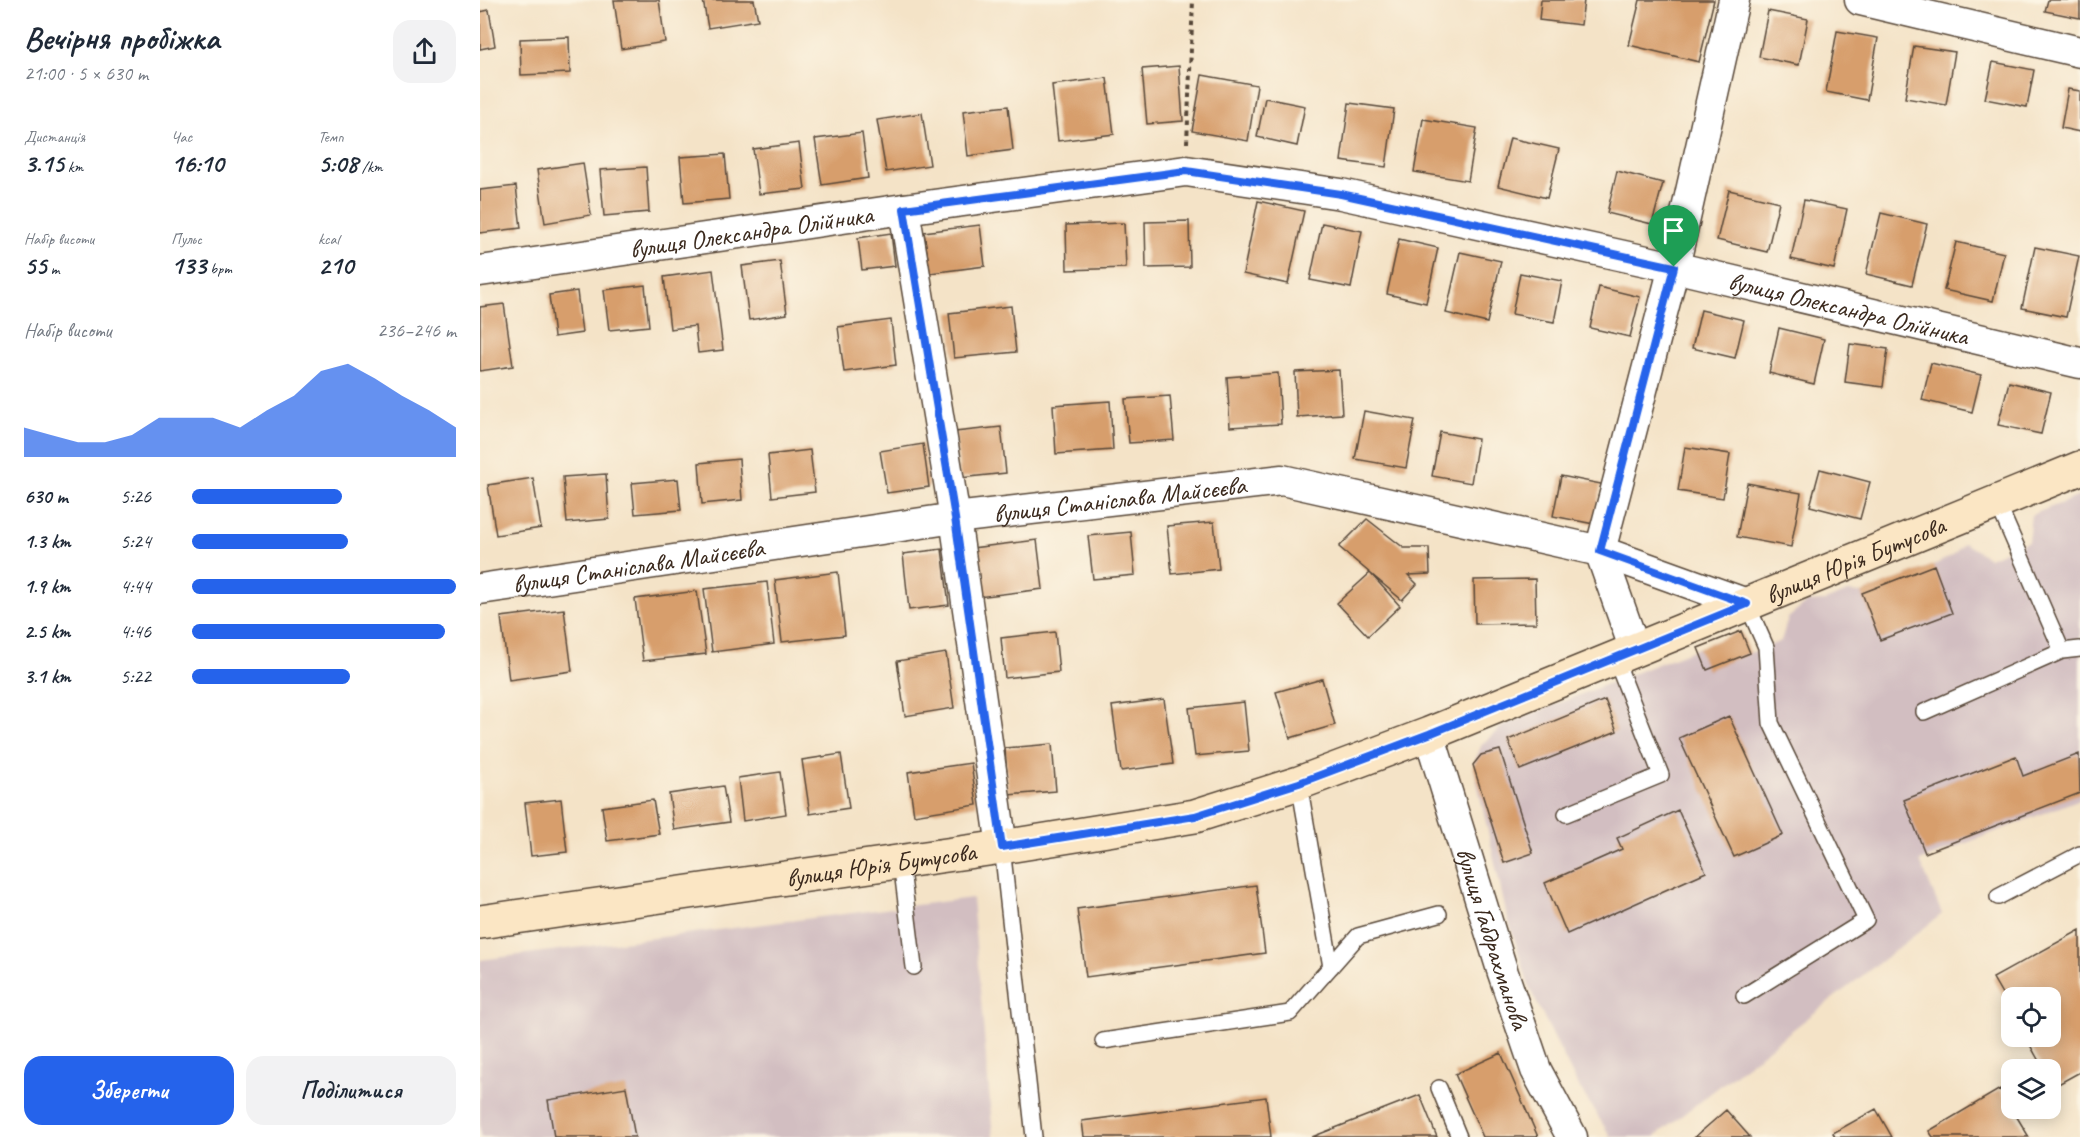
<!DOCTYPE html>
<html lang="uk">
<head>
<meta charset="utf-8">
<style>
	body { margin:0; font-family:Caveat,sans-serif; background:#f2f2f3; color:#1f2937; height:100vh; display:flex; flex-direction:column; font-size:22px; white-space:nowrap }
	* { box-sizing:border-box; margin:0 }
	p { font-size:20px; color:#747a83 }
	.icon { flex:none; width:33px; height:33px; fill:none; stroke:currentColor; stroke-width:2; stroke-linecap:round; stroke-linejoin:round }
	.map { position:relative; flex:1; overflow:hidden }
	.sheet { display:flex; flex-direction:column; background:#fff; width:480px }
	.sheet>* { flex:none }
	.controls { position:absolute; left:1521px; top:987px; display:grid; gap:12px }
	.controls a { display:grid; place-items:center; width:60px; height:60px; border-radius:12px; background:#fff; box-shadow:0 3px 15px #0003; font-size:30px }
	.pin { position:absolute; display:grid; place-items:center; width:51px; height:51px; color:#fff; margin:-62px -26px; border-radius:50% 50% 50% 0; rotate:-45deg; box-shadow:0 0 6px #0007 }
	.pin .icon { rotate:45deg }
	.round { display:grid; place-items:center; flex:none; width:63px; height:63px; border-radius:18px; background:#f2f2f3 }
	.overview { display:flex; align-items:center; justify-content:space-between; height:102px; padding:0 24px }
	h1 { font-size:33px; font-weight:800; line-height:45px }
	.metrics { display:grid; grid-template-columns:repeat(3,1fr); gap:9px; height:102px; padding:6px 24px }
	.metrics div { display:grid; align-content:center }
	.metrics b { font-size:26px; font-weight:800 }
	.metrics small { font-size:16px; font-weight:400 }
	.metrics p { font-size:16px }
	.chart { height:168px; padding:12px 24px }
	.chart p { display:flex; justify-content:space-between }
	.chart svg { width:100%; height:108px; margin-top:6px; fill:#2563eb; opacity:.7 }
	.cta { display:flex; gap:12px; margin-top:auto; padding:12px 24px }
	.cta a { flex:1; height:69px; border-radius:18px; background:#2563eb; color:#fff; font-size:24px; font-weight:800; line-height:69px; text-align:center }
	.cta a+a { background:#f2f2f3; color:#1f2937 }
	ul { padding:0 24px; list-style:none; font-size:20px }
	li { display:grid; grid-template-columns:96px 72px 1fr; align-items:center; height:45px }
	li i { height:15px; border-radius:8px; background:#2563eb }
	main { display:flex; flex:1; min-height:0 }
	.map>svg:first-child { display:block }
</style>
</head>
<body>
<main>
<section class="sheet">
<div class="overview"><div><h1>Вечірня пробіжка</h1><p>21:00 · 5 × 630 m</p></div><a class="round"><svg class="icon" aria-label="share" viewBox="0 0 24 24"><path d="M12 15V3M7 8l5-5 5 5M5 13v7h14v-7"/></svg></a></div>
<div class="metrics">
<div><p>Дистанція</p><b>3.15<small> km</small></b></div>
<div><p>Час</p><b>16:10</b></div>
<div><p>Темп</p><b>5:08<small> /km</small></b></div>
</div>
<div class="metrics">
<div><p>Набір висоти</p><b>55<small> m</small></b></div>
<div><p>Пульс</p><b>133<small> bpm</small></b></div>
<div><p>kcal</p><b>210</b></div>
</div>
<div class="chart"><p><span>Набір висоти</span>236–246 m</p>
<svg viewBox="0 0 160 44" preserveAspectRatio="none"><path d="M0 44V32L10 35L20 38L30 38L40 35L50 28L60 28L70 28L80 32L90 25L100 19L110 9L120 6L130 12L140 19L150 25L160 32V44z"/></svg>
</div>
<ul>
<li><b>630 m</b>5:26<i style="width:57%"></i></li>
<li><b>1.3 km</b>5:24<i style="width:59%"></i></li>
<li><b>1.9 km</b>4:44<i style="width:100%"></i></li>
<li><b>2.5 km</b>4:46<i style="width:96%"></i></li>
<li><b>3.1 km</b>5:22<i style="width:60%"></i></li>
</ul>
<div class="cta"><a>Зберегти</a><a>Поділитися</a></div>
</section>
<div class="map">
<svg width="1600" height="1137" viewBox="0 0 1600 1137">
	<rect width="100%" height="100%" fill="#fcf5e5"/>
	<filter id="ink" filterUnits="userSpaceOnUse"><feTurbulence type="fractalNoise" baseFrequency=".0167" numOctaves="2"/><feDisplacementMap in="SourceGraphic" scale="12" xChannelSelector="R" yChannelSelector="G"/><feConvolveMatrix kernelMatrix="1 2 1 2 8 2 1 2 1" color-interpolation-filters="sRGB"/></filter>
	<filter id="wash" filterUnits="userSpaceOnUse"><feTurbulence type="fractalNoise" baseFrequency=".008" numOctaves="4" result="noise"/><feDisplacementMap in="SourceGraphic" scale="24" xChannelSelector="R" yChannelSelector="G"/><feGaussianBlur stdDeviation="1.35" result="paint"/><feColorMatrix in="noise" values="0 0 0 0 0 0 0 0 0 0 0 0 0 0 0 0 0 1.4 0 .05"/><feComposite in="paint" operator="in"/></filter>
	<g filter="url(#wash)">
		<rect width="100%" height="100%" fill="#f4e3c7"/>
		<path fill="#d2bec1" d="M1600 496V799L1440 861 1462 914 1174 1137H1131L1096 1082 1050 989 1026 912 993 765 1002 744 1024 725 1261 631 1270 653 1301 641 1308 618 1328 602 1345 601 1368 592 1382 593 1454 565 1473 555 1484 543 1509 558 1548 541 1551 515Z
			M492 898 513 1137H0V960Z"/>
		<g id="blocks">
			<path fill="#d79e6c" d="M134 0H179L185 42 141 49Z
				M223 0H274L278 20 228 28Z
				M1061 0H1104L1101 25 1059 20Z
				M1160 0H1234L1219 62 1149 45Z
				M1568 0H1600V18L1565 11Z
				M9 10 15 46 0 49V12Z
				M1288 11 1328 19 1319 65 1279 57Z
				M1357 31 1398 38 1387 100 1346 92Z
				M89 37 90 73 41 75 40 39Z
				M1434 46 1475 52 1466 105 1425 98Z
				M1513 62 1554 70 1547 107 1505 99Z
				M699 66 703 121 667 124 662 69Z
				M722 75 777 85 768 141 712 131Z
				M627 78 634 134 578 141 572 85Z
				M1588 89 1600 91V132L1581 128Z
				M785 98 825 106 817 146 777 137Z
				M869 103 914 109 906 167 861 161Z
				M528 106 533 150 488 156 483 111Z
				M442 113 450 165 406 172 397 120Z
				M943 119 997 128 988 181 934 172Z
				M382 133 388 178 342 185 335 139Z
				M1030 138 1079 149 1067 198 1018 186Z
				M319 143 325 189 279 194 273 149Z
				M245 154 249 199 204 203 200 157Z
				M103 163 111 215 65 223 57 170Z
				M166 167 169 212 124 216 120 170Z
				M1137 171 1183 183 1172 224 1127 213Z
				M36 186 41 228 0 233V190Z
				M1249 190 1299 202 1287 252 1237 240Z
				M1324 200 1367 209 1354 269 1311 259Z
				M778 201 824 211 808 284 763 274Z
				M1401 213 1447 224 1432 285 1386 274Z
				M709 221 710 267 666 268 665 222Z
				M644 223 646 268 587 270 586 225Z
				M842 223 882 231 871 288 830 280Z
				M500 225 505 266 450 273 444 232Z
				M411 233 415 266 382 270 378 238Z
				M919 239 958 248 946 303 907 294Z
				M1476 242 1524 253 1513 301 1464 290Z
				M1555 247 1599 256 1586 317 1542 308Z
				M980 252 1021 261 1007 323 966 313Z
				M300 261 307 314 269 320 262 266Z
				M233 270 243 350 218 353 215 326 190 329 184 277Z
				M1040 273 1082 281 1074 322 1032 314Z
				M165 285 169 326 129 330 124 290Z
				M1119 287 1160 297 1150 337 1110 328Z
				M97 291 102 333 74 337 69 295Z
				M24 304 33 366 0 371V307Z
				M531 306 536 352 474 358 469 313Z
				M1221 310 1264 320 1255 358 1212 348Z
				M411 320 416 365 364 372 358 327Z
				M1299 328 1344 339 1334 384 1289 373Z
				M1370 344 1408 349 1403 387 1365 382Z
				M1451 363 1501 375 1492 412 1442 400Z
				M859 370 862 414 817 417 815 372Z
				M798 373 801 424 750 427 747 377Z
				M1529 382 1571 392 1561 434 1518 425Z
				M690 396 694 440 649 443 645 399Z
				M630 401 633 450 576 454 573 405Z
				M884 411 935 420 926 468 875 459Z
				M521 427 526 473 480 478 475 432Z
				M960 432 998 439 991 483 952 476Z
				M443 444 449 487 407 493 400 451Z
				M1205 447 1250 454 1243 498 1198 491Z
				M330 450 335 492 292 497 288 455Z
				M259 459 262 500 222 504 219 463Z
				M1340 469 1390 482 1380 519 1330 506Z
				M126 474 129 519 87 523 83 477Z
				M1081 476 1121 484 1114 524 1073 516Z
				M53 478 61 528 16 535 8 485Z
				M198 479 201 510 155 514 152 483Z
				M1267 483 1321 493 1311 547 1257 537Z
				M887 519 924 548H949L950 574 928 575 937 584 922 600 859 547Z
				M734 522 739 569 692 574 687 526Z
				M651 532 655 575 613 579 608 536Z
				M557 540 563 589 498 597 492 548Z
				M462 549 469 605 429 610 423 554Z
				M1454 565 1472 613 1400 640 1382 593Z
				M358 572 365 635 302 642 295 580Z
				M890 573 920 606 888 636 857 603Z
				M1055 579 1056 623 995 624 994 580Z
				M287 582 294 644 232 652 224 589Z
				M217 591 226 654 163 661 155 599Z
				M84 609 92 671 29 680 21 617Z
				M1261 631 1270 653 1227 670 1218 648Z
				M575 632 579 672 525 678 521 638Z
				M466 653 474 708 425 716 417 661Z
				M842 679 855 725 810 738 796 692Z
				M684 699 693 764 641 771 632 706Z
				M1125 700 1137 731 1040 770 1028 740Z
				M764 702 769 751 715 756 709 708Z
				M1249 716 1303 835 1254 857 1199 738Z
				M572 744 576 791 528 795 525 748Z
				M1020 750 1053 853 1024 863 993 765 1001 755Z
				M361 754 369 808 330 814 322 760Z
				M1599 754 1600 793 1445 853 1424 800 1536 756 1543 776Z
				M491 763 497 805 434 815 428 772Z
				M300 772 306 814 263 821 258 778Z
				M243 786 249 822 194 830 189 794Z
				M81 799 87 852 51 856 45 803Z
				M173 800 179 834 127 841 122 807Z
				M1198 810 1226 872 1087 934 1065 883 1142 849 1137 838Z
				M776 885 785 953 606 977 597 909Z
				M1600 930V1072L1573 1087 1570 1082V1070H1564L1545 1036H1570V998H1532V1011L1513 978Z
				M1021 1053 1058 1137H1003L975 1074Z
				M146 1087 155 1137H74L68 1100Z
				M1520 1089 1549 1137H1453L1449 1131Z
				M940 1095 957 1137H832Z
				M786 1097 791 1137H604L602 1121Z
				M1396 1109 1412 1137H1355L1353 1133Z
				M1246 1110 1270 1137H1215Z"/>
		</g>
	</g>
	<g filter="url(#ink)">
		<use href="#blocks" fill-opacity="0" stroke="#574637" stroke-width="1.5"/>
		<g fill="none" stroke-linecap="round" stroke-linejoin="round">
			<g stroke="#574637" stroke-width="18">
				<path id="lane" d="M1517 502 1582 651
					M1444 712 1582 651 1600 649
					M819 783 851 967
					M1086 814 1181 775 1135 658
					M522 847 554 1137
					M421 862 434 967
					M1518 897 1600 854
					M1264 996 1386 920 1291 723 1286 647 1267 604
					M623 1041 810 1013 878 936 959 914
					M959 1088 979 1137"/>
			</g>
			<g stroke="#574637" stroke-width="33">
				<g id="street">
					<path d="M1380 0 1600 52"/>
					<path d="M424 209 475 518 522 847"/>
					<path id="s1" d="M0 271 424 209 706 171 861 194 1194 267 1600 363"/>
					<path id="s2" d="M0 589 475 518 802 480 1120 551 1267 604"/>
					<path d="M1155 650 1120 551 1194 267 1254 0"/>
					<path id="s3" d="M949 734 1023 973 1056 1070 1092 1137"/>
				</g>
			</g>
			<g stroke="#574637" stroke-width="36">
				<g id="secondary">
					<path id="s4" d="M0 922 522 847 715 816 819 783 949 734 1600 468"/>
				</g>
			</g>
			<path stroke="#574637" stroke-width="4" stroke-dasharray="4.5 4.5" stroke-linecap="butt" d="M707 143 713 0"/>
			<use href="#lane" stroke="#fff" stroke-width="15"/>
			<use href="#street" stroke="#fff" stroke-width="30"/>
			<use href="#secondary" stroke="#fbe6c4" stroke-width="33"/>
		</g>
	</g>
	<g fill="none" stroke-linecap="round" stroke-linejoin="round" filter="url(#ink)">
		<g stroke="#fff" stroke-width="12">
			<path id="route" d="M706 171 861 194 1194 267 1120 551 1267 604 949 734 819 783 715 816 522 847 475 518 424 209Z"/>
		</g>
		<use href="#route" stroke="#2563eb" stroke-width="8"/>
	</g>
	<g text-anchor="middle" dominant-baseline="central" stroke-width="4.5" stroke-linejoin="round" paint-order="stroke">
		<g font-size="26" fill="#3b2a1e" stroke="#fcf5e5">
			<text stroke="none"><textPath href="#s1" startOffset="274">вулиця Олександра Олійника</textPath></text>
			<text stroke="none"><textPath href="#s1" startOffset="1390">вулиця Олександра Олійника</textPath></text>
			<text stroke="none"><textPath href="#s2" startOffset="646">вулиця Станіслава Майсєєва</textPath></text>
			<text stroke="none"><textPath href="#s4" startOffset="1431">вулиця Юрія Бутусова</textPath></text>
			<text stroke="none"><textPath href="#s2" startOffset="160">вулиця Станіслава Майсєєва</textPath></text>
			<text stroke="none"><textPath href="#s4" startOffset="405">вулиця Юрія Бутусова</textPath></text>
			<text stroke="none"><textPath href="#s3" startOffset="214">вулиця Габдрахманова</textPath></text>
		</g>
	</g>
</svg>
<div class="controls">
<a><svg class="icon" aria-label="locate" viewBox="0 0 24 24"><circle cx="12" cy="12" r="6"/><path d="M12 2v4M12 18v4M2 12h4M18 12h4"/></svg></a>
<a><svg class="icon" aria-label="layers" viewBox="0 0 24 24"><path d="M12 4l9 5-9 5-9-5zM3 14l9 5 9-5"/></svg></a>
</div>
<div class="pin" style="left:1194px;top:267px;background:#1e9e55"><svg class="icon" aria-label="arrive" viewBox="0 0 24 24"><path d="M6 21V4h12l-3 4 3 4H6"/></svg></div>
</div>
</main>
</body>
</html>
